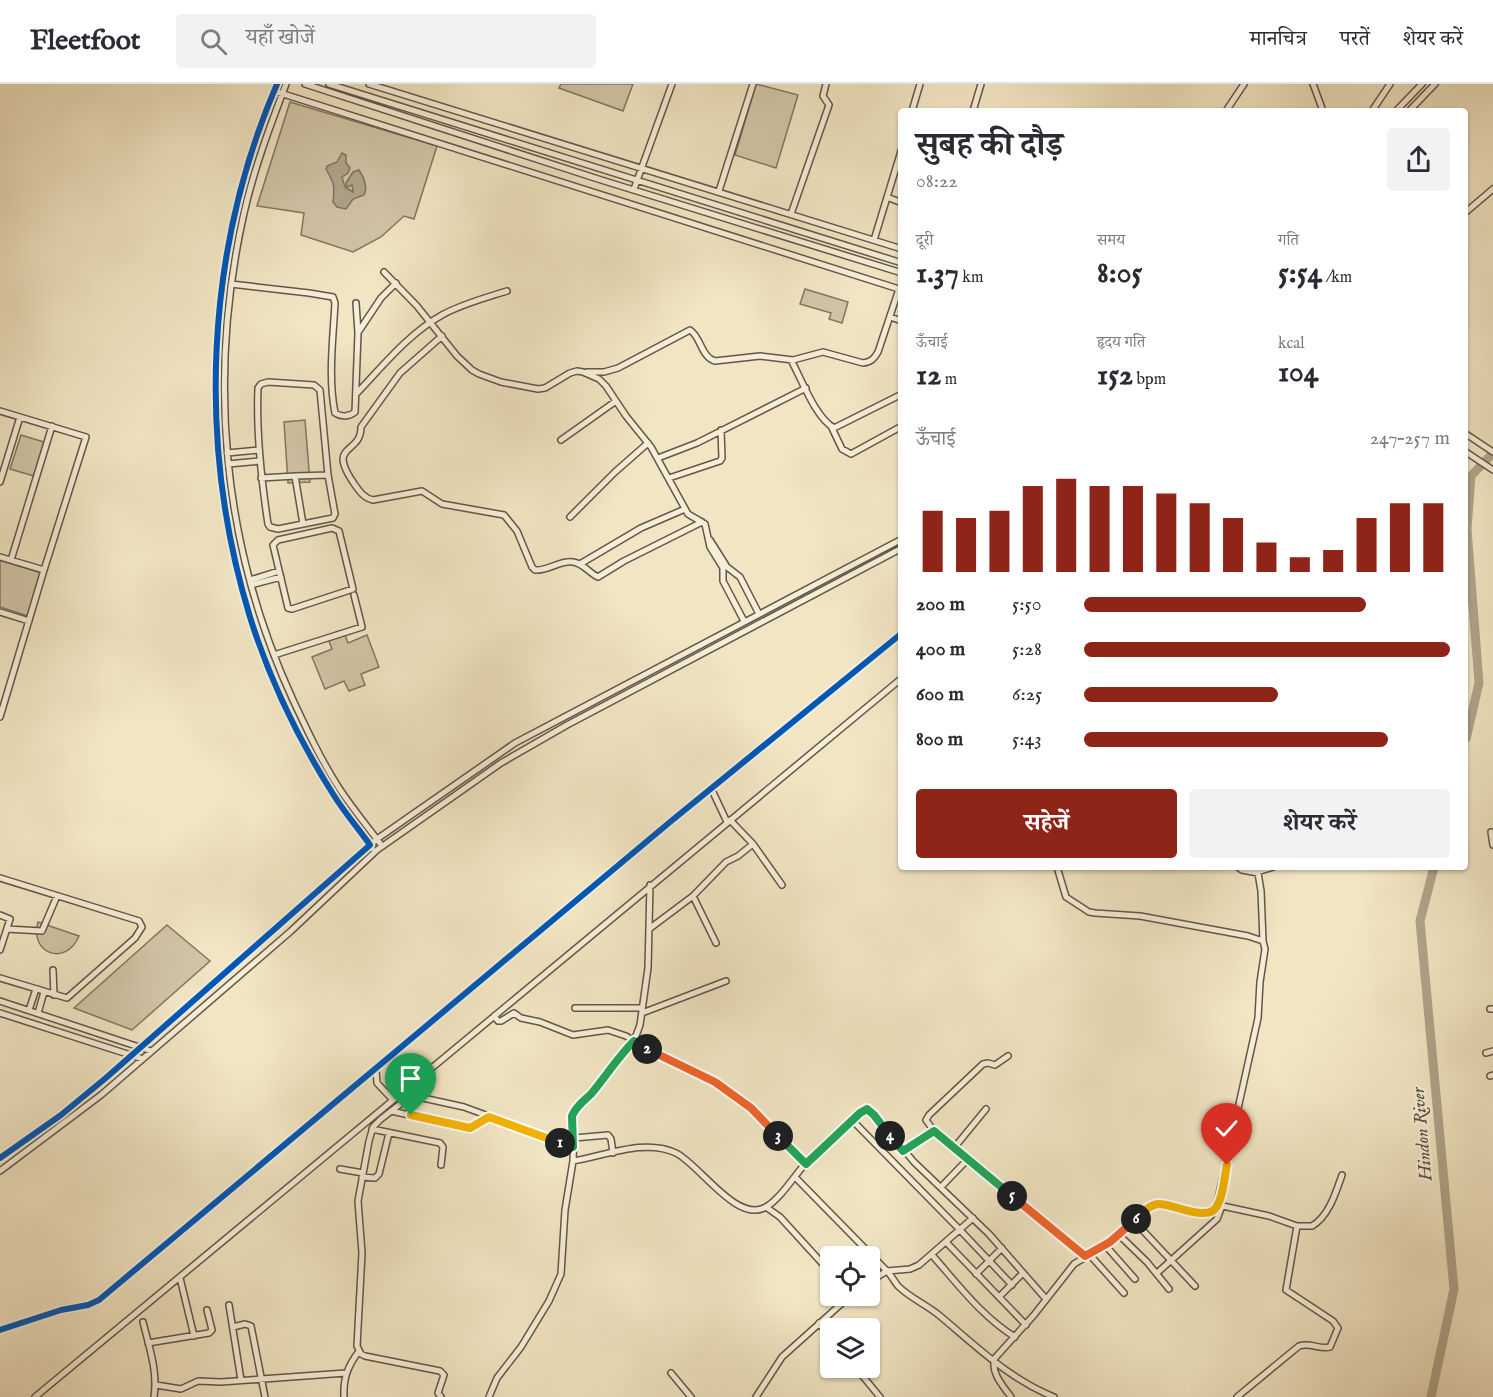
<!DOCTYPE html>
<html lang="hi">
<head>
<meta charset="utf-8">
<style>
	body { margin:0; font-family:"IM FELL English","Noto Serif Devanagari",serif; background:#f2f2f3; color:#2b2b33; height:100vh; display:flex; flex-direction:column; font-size:22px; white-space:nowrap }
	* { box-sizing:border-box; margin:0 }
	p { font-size:20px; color:#7c7c81 }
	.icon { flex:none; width:33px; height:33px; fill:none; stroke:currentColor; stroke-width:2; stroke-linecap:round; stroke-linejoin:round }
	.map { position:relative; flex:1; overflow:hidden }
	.side { position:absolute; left:898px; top:24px; width:570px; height:762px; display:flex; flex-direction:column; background:#fff; border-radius:6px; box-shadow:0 2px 4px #0004 }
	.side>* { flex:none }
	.controls { position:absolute; left:820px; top:1162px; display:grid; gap:12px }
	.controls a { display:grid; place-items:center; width:60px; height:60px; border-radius:6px; background:#fff; box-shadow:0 2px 4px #0004; font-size:30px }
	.pin { position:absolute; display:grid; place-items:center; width:51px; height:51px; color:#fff; margin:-62px -26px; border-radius:50% 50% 50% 0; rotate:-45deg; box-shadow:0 0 6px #0007 }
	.pin .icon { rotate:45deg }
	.km { position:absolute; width:30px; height:30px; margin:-15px; border-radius:50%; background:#222; color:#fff; font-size:16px; line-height:30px; text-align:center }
	.round { display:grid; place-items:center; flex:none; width:63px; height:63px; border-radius:6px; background:#f2f2f3 }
	.summary { display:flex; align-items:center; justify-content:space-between; height:102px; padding:0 18px }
	h1 { font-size:33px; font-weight:700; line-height:45px }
	.metrics { display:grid; grid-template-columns:repeat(3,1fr); gap:9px; height:102px; padding:6px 18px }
	.metrics div { display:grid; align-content:center }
	.metrics b { font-size:30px; font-weight:700 }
	.metrics small { font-size:16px; font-weight:400 }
	.metrics p { font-size:16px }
	.chart { height:168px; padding:12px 18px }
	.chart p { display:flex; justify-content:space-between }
	.chart svg { width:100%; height:108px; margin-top:6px; stroke:#8f2418; stroke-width:6 }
	.primary-button { display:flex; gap:12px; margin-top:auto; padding:12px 18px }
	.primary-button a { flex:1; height:69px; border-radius:6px; background:#8f2418; color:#fff; font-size:24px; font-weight:700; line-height:69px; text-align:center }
	.primary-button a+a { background:#f2f2f3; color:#2b2b33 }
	ul { padding:0 18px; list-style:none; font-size:20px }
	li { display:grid; grid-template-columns:96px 72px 1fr; align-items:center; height:45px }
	li i { height:15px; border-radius:8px; background:#8f2418 }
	header { display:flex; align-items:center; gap:36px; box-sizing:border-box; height:84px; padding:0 30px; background:#fff; border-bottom:2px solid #e1e1e2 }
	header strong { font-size:28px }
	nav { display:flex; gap:33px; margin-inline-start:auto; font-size:21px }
	.search { width:420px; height:54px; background:#f2f2f3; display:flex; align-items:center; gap:15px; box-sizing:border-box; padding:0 21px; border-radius:6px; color:#7c7c81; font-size:22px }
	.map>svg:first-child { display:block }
</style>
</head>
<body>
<header>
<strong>Fleetfoot</strong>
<div class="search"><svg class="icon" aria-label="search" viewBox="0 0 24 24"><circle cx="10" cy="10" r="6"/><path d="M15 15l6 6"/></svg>यहाँ खोजें</div>
<nav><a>मानचित्र</a><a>परतें</a><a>शेयर करें</a></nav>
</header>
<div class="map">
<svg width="1493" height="1313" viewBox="0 0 1493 1313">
	<rect width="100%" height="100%" fill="#f1e5c3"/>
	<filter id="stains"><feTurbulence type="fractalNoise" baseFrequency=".00333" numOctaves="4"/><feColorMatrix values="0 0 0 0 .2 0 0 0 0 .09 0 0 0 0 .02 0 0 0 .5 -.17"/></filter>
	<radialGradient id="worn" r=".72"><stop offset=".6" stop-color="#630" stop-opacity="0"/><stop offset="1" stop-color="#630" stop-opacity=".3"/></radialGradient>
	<path fill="#d1c5a7" stroke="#827662" stroke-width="1.5" d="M561 0H633L623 27 559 4Z
		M756 0 798 11 776 84 735 71Z
		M290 18 437 62 414 135 404 132 381 153 353 168 301 151 304 129 257 122Z
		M805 205 848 218 842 239 829 235 831 229 800 220Z
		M305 336 310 398 288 399 284 338Z
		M21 351 44 358 34 392 10 385Z
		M0 476 41 489 28 532 0 523Z
		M343 546 348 559 367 551 379 583 361 590 365 601 349 607 344 597 325 605 312 573 332 565 327 552Z
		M38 838 79 852C66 883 29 870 38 838Z
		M167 841 210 877 132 946 74 924Z"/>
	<path fill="#b0a58b" stroke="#7e735f" stroke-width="1.5" d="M342 69 346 71V79L350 84 348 89 342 93 345 103 353 108 352 101 347 103 346 99 353 88 359 86C364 93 368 104 364 111L353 115 346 125 337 123 333 118C335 101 334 99 326 85L327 82 337 78Z"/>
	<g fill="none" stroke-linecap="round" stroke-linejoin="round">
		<path stroke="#b0a58b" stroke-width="9" d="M1466 655 1479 599 1467 445 1471 392 1493 369
			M1431 1313 1454 1205 1420 837 1434 783"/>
		<g stroke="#625747" stroke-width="8">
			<path id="minor" d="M286 0C270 42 254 85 244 129 207 294 222 462 293 616 307 646 321 676 339 704 352 724 368 743 382 762
				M305 0 598 95 902 189
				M329 0 902 179
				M369 0 902 165
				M1313 0 1323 27
				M274 7 902 206
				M912 27 920 0
				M973 27 981 0
				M1226 27 1244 0
				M1372 27 1390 0
				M1396 27 1422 0
				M1409 27 1435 0
				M634 105 672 0
				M719 107 753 0
				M887 113 902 119
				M1466 128 1493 105
				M791 130 829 21 823 12 826 0
				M874 156 902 64
				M384 188 417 222 457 272 472 286 479 290 501 298 538 305 545 304 570 289 577 287 583 288 599 295 606 302 626 332 651 363 688 430 705 440 710 463 723 484V497L744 537
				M231 200 309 209 333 213 335 219C333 255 328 294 335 329 341 333 349 333 355 328L358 249 356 219
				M890 233 902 237
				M359 247 381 214 396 199
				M442 252 400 289 361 343C361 372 325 358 355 401 360 408 364 414 373 416L422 407 442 420 504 431 517 447 532 483 535 486C548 487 560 476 573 478 583 479 589 489 598 493L624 477 702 438
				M791 276C802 296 815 333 834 344L902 310
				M587 288H604L618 284 690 246C701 253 701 273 715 277L760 272 793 276 823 268 863 279C871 278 874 275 878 268L899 205
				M268 298 314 301 320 306 328 391 335 430 333 434 278 445 270 443 268 440C261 394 256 350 258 304L261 300Z
				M356 310C382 283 408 250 442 231 462 220 485 214 507 207
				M0 327 86 353 44 486 0 633
				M831 342 842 365 851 370 902 342
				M1466 350 1493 368
				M561 356 616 317
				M1466 368 1493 386
				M227 369 259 366
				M658 374 697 359 806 304
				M228 380 260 377
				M261 394 295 392
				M669 394 720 377 722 374 721 346
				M0 398 20 333
				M570 433 615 388 648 359
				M303 440 295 392 328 391
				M332 444 339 447 353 505 292 525 288 524 273 461 278 456Z
				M710 456 727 483 740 493 759 530
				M0 473 44 486
				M11 476 52 342
				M580 480 641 444 685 425
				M250 496 279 487
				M251 501 281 493
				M0 528 29 537
				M274 571 362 543 354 511
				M711 704 727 738
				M730 736 753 760 782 801
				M1491 748 1493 761
				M372 764 370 761 377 755 515 659 902 455
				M1238 783 1242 786 1258 789 1261 807 1263 857
				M1257 788 1273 783
				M0 794 139 837 142 843 135 854 67 914 0 894
				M693 812 716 859
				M0 831 10 835 0 866
				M7 845 42 847 57 812
				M649 845 693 812 726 778 738 772 753 760
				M53 886 54 911
				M0 917 151 967
				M575 924H642
				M1490 925H1493
				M29 926 36 905
				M0 929 143 975
				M38 929 44 908
				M642 929 726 897
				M494 932 498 937H501L514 929 521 934 540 938 573 951 608 946 626 952 642 962 715 998 751 1024 806 1080
				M1486 969 1493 967
				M376 986 377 999 393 1016
				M1490 992 1493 991
				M391 1027 470 1044 489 1033
				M852 1036 960 1146 1012 1201
				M372 1045 440 1059 443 1063 441 1081
				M934 1047 926 1036 929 1031 983 980 988 979 995 981 1008 972
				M574 1054 608 1051 611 1055 613 1069
				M954 1064 986 1025
				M903 1067 912 1062 931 1047 937 1048 1085 1172
				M0 1074 61 1031 107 993 370 761C358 744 344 728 333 710 299 656 269 594 250 533 197 360 205 167 277 0
				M573 1077C605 1072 645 1054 676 1069 700 1081 737 1140 766 1123 782 1113 793 1093 806 1079 823 1062 842 1045 860 1029L867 1025 874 1031 914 1078 989 1150 1046 1215
				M340 1085 363 1089
				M0 1087 101 1011 291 847 377 766 501 679 567 641 902 464
				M362 1093 375 1094 379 1090 389 1049
				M795 1093 887 1187C891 1191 894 1197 898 1202 910 1214 927 1221 940 1232 976 1262 1009 1295 1054 1313
				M941 1103 968 1075
				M1218 1121 1269 1132 1297 1142 1286 1206 1333 1237 1338 1244 1330 1263C1320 1266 1310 1258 1299 1262L1237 1313
				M766 1123 780 1133 831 1189
				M1134 1137 1195 1202
				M1297 1142H1312C1329 1132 1336 1108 1342 1091
				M1118 1150 1147 1178 1169 1205
				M946 1158 1026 1241
				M1105 1161 1135 1195
				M1089 1170 1124 1209
				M932 1171C957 1199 982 1233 1015 1253
				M1157 1189 1217 1135 1222 1122
				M976 1190 1002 1164
				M180 1194 194 1252
				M870 1197 887 1187 910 1185 919 1181 973 1134
				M999 1213 1023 1189
				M229 1221 241 1296
				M143 1238C149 1263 158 1287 154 1313
				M819 1239 831 1254
				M233 1243 245 1240 251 1242 265 1313
				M0 1246 61 1226 88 1221 99 1216 670 738 902 549
				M148 1259 209 1249 212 1246 207 1226
				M856 1284 880 1313
				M671 1289 691 1313
				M156 1301 181 1305 198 1297 221 1298 346 1289
				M35 1313 902 594
				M344 1313C343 1294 348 1282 359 1267
				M441 1313 438 1309 444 1291 440 1287 365 1272 361 1270 357 1262 362 1169 358 1117 369 1057 373 1043 381 1035 408 1014 414 1012 464 1023 573 1063
				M489 1313 497 1294 521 1263 549 1217 561 1190 565 1126 573 1077 574 1049 572 1032 574 1027 634 957 640 941 648 884 650 801
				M756 1313 782 1273 850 1212
				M1011 1313C1003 1302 990 1288 995 1274L1034 1231 1074 1180 1110 1158 1145 1126 1156 1120 1202 1129H1208L1216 1124 1258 934 1260 898 1265 865 1263 857 1248 852 1140 832 1095 829 1089 828 1066 813 1057 783"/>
		</g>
		<use href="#minor" stroke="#f6eed8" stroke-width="5"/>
		<g stroke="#f6eed8" stroke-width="10">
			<path id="cycleway" d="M0 1074 61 1031 107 993 370 761C358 744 344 728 333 710 299 656 269 594 250 533 197 360 205 167 277 0
				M0 1246 61 1226 88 1221 99 1216 670 738 902 549"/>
		</g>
		<use href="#cycleway" stroke="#0057b8" stroke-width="6"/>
	</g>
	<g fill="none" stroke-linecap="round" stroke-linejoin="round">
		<g stroke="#fff" stroke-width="12">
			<path id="split-1" d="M411 1031 470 1044 489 1033 560 1059"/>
		</g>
		<g stroke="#fff" stroke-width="12">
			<path id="split-2" d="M560 1059 573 1063 572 1032C576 1022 584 1017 591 1010 606 992 618 973 634 957L647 965"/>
		</g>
		<g stroke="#fff" stroke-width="12">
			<path id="split-3" d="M647 965 715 998 751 1024 778 1052"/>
		</g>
		<g stroke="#fff" stroke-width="12">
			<path id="split-4" d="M778 1052 806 1080 860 1029 867 1025 874 1031 890 1052"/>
		</g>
		<g stroke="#fff" stroke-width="12">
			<path id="split-5" d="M890 1052 903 1067 934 1047 1012 1112"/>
		</g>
		<g stroke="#fff" stroke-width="12">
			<path id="split-6" d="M1012 1112 1085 1172 1110 1158 1136 1135"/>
		</g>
		<g stroke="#fff" stroke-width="12">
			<path id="split-7" d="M1136 1135C1142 1129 1150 1120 1159 1120 1174 1120 1209 1139 1217 1122 1224 1111 1224 1093 1227 1081"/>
		</g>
		<use href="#split-1" stroke="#f5b400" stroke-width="8"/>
		<use href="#split-2" stroke="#22a559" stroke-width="8"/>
		<use href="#split-3" stroke="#f0652b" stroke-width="8"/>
		<use href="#split-4" stroke="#22a559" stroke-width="8"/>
		<use href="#split-5" stroke="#22a559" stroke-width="8"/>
		<use href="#split-6" stroke="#f0652b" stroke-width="8"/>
		<use href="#split-7" stroke="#f5b400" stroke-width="8"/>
	</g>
	<g text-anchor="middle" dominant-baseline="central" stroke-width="4.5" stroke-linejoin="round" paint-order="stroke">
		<g font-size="18" font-style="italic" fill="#584e3f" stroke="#f6eed8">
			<text transform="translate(1423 1050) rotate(-95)">Hindon River</text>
		</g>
	</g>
	<rect width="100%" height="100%" filter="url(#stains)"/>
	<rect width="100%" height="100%" fill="url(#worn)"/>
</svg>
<div class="controls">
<a><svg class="icon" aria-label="locate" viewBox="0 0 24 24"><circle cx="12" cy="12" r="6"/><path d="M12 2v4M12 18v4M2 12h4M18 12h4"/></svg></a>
<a><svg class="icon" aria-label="layers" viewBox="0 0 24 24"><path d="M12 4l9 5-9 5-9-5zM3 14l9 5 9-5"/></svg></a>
</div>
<div class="pin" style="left:411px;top:1031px;background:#1e9e55"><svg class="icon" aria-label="arrive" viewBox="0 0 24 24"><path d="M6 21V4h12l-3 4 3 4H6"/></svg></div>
<div class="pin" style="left:1227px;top:1081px;background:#d93025"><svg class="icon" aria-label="check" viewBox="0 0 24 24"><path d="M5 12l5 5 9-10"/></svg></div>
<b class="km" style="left:560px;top:1059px">1</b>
<b class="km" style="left:647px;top:965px">2</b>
<b class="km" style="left:778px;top:1052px">3</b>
<b class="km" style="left:890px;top:1052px">4</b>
<b class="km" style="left:1012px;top:1112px">5</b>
<b class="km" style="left:1136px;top:1135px">6</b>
<section class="side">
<div class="summary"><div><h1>सुबह की दौड़</h1><p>08:22</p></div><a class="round"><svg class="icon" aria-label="share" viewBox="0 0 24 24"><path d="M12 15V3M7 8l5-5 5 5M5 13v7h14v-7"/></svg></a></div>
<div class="metrics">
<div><p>दूरी</p><b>1.37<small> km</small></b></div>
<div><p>समय</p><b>8:05</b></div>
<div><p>गति</p><b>5:54<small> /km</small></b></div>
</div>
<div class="metrics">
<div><p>ऊँचाई</p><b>12<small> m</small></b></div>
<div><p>हृदय गति</p><b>152<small> bpm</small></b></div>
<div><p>kcal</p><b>104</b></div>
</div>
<div class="chart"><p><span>ऊँचाई</span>247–257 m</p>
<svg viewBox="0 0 160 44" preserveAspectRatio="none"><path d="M5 44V19M15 44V22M25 44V19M35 44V9M45 44V6M55 44V9M65 44V9M75 44V12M85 44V16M95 44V22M105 44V32M115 44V38M125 44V35M135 44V22M145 44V16M155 44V16"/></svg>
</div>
<ul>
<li><b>200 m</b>5:50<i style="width:77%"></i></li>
<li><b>400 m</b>5:28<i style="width:100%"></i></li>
<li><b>600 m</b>6:25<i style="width:53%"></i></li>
<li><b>800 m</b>5:43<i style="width:83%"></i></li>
</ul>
<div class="primary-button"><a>सहेजें</a><a>शेयर करें</a></div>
</section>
</div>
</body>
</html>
